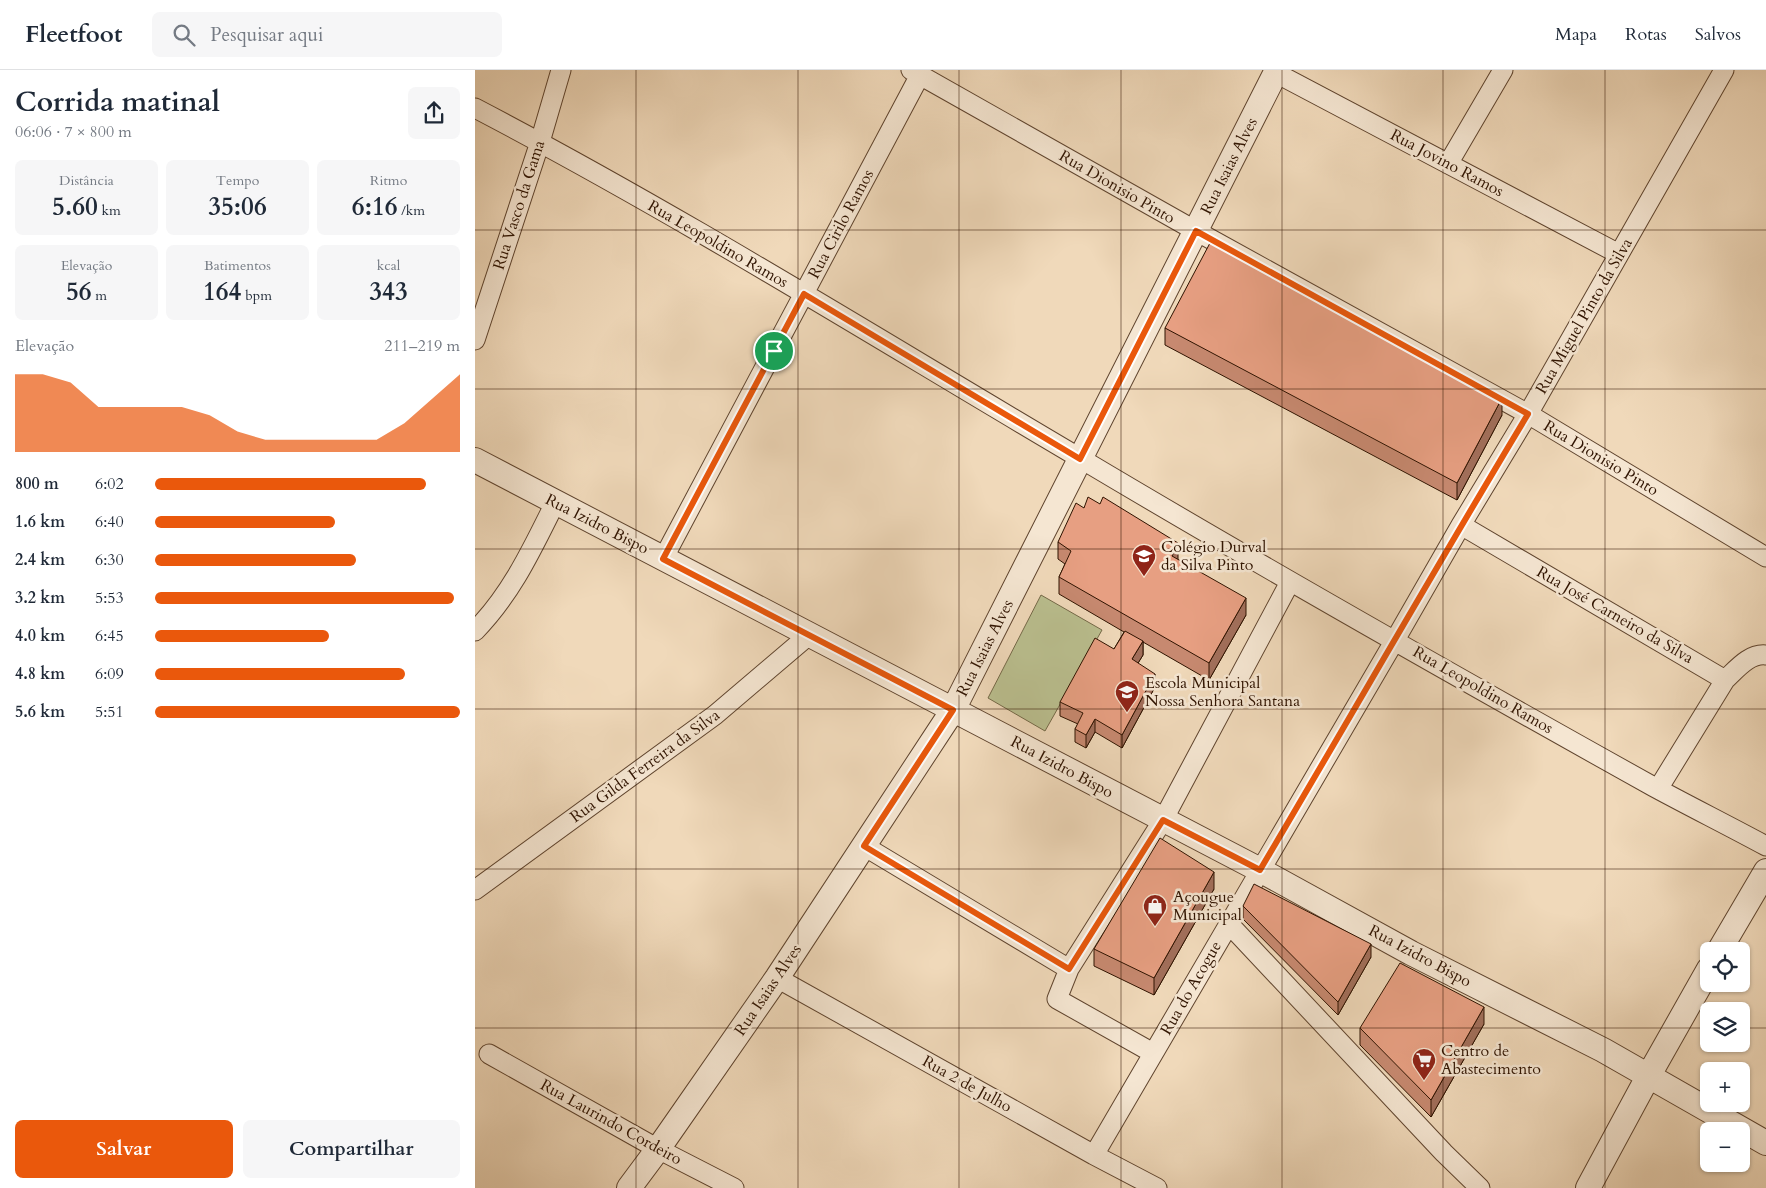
<!DOCTYPE html>
<html lang="pt">
<head>
<meta charset="utf-8">
<style>
	body { margin:0; font-family:Cardo,serif; background:#f6f6f7; color:#1f2937; height:100vh; display:flex; flex-direction:column; font-size:19px; white-space:nowrap }
	* { box-sizing:border-box; margin:0 }
	p { font-size:16px; color:#747a83 }
	.icon { flex:none; width:28px; height:28px; fill:none; stroke:currentColor; stroke-width:2; stroke-linecap:round; stroke-linejoin:round }
	.map { position:relative; flex:1; overflow:hidden }
	.panel { display:flex; flex-direction:column; background:#fff; width:475px }
	.panel>* { flex:none }
	.tools { position:absolute; left:1225px; top:872px; display:grid; gap:10px }
	.tools a { display:grid; place-items:center; width:50px; height:50px; border-radius:8px; background:#fff; box-shadow:0 1px 4px #0004; font-size:25px }
	.pin { position:absolute; display:grid; place-items:center; width:42px; height:42px; color:#fff; margin:-21px; border:2px solid #fff; border-radius:50%; box-shadow:0 1px 5px #0007 }
	.round { display:grid; place-items:center; flex:none; width:52px; height:52px; border-radius:8px; background:#f6f6f7 }
	.overview { display:flex; align-items:center; justify-content:space-between; height:85px; padding:0 15px }
	h1 { font-size:28px; font-weight:700; line-height:38px }
	.figures { display:grid; grid-template-columns:repeat(3,1fr); gap:8px; height:85px; padding:5px 15px }
	.figures div { display:grid; align-content:center; border-radius:8px; background:#f6f6f7; text-align:center }
	.figures b { font-size:25px; font-weight:700 }
	.figures small { font-size:14px; font-weight:400 }
	.figures p { font-size:14px }
	.chart { height:140px; padding:10px 15px }
	.chart p { display:flex; justify-content:space-between }
	.chart svg { width:100%; height:90px; margin-top:5px; fill:#ea580c; opacity:.7 }
	.primary-button { display:flex; gap:10px; margin-top:auto; padding:10px 15px }
	.primary-button a { flex:1; height:58px; border-radius:8px; background:#ea580c; color:#fff; font-size:20px; font-weight:700; line-height:58px; text-align:center }
	.primary-button a+a { background:#f6f6f7; color:#1f2937 }
	ul { padding:0 15px; list-style:none; font-size:16px }
	li { display:grid; grid-template-columns:80px 60px 1fr; align-items:center; height:38px }
	li i { height:12px; border-radius:6px; background:#ea580c }
	header { display:flex; align-items:center; gap:30px; box-sizing:border-box; height:70px; padding:0 25px; background:#fff; border-bottom:1px solid #e0e1e3 }
	header strong { font-size:24px }
	nav { display:flex; gap:28px; margin-inline-start:auto; font-size:18px }
	.search { width:350px; height:45px; background:#f6f6f7; display:flex; align-items:center; gap:12px; box-sizing:border-box; padding:0 18px; border-radius:8px; color:#747a83; font-size:19px }
	main { display:flex; flex:1; min-height:0 }
	.map>svg:first-child { display:block }
</style>
</head>
<body>
<header>
<strong>Fleetfoot</strong>
<div class="search"><svg class="icon" aria-label="search" viewBox="0 0 24 24"><circle cx="10" cy="10" r="6"/><path d="M15 15l6 6"/></svg>Pesquisar aqui</div>
<nav><a>Mapa</a><a>Rotas</a><a>Salvos</a></nav>
</header>
<main>
<section class="panel">
<div class="overview"><div><h1>Corrida matinal</h1><p>06:06 · 7 × 800 m</p></div><a class="round"><svg class="icon" aria-label="share" viewBox="0 0 24 24"><path d="M12 15V3M7 8l5-5 5 5M5 13v7h14v-7"/></svg></a></div>
<div class="figures">
<div><p>Distância</p><b>5.60<small> km</small></b></div>
<div><p>Tempo</p><b>35:06</b></div>
<div><p>Ritmo</p><b>6:16<small> /km</small></b></div>
</div>
<div class="figures">
<div><p>Elevação</p><b>56<small> m</small></b></div>
<div><p>Batimentos</p><b>164<small> bpm</small></b></div>
<div><p>kcal</p><b>343</b></div>
</div>
<div class="chart"><p><span>Elevação</span>211–219 m</p>
<svg viewBox="0 0 160 44" preserveAspectRatio="none"><path d="M0 44V6L10 6L20 10L30 22L40 22L50 22L60 22L70 26L80 34L90 38L100 38L110 38L120 38L130 38L140 30L150 18L160 6V44z"/></svg>
</div>
<ul>
<li><b>800 m</b>6:02<i style="width:89%"></i></li>
<li><b>1.6 km</b>6:40<i style="width:59%"></i></li>
<li><b>2.4 km</b>6:30<i style="width:66%"></i></li>
<li><b>3.2 km</b>5:53<i style="width:98%"></i></li>
<li><b>4.0 km</b>6:45<i style="width:57%"></i></li>
<li><b>4.8 km</b>6:09<i style="width:82%"></i></li>
<li><b>5.6 km</b>5:51<i style="width:100%"></i></li>
</ul>
<div class="primary-button"><a>Salvar</a><a>Compartilhar</a></div>
</section>
<div class="map">
<svg width="1291" height="1118" viewBox="0 0 1291 1118">
	<rect width="100%" height="100%" fill="#f0d9ba"/>
	<filter id="stains"><feTurbulence type="fractalNoise" baseFrequency=".004" numOctaves="4"/><feColorMatrix values="0 0 0 0 .2 0 0 0 0 .09 0 0 0 0 .02 0 0 0 .5 -.17"/></filter>
	<radialGradient id="worn" r=".72"><stop offset=".6" stop-color="#630" stop-opacity="0"/><stop offset="1" stop-color="#630" stop-opacity=".3"/></radialGradient>
	<path fill="#babf8f" stroke="#746948" d="M566 525 627 560 570 661 513 628Z"/>
	<g fill="none" stroke-linecap="round" stroke-linejoin="round">
		<g stroke="#5f442e" stroke-width="21">
			<path id="minor" d="M436 0 721 161 1053 344 1291 487
				M801 3 1144 184
				M0 38C207 146 406 271 608 390 796 502 987 610 1179 717 1216 737 1254 756 1291 776
				M973 94 1028 0
				M0 270 65 72 86 0
				M986 455 1250 610C1261 600 1274 583 1291 585
				M188 489 445 5
				M0 561C37 523 57 479 80 433
				M1183 719 1250 610
				M389 776 594 899
				M0 820 240 645 334 565
				M754 854 969 1083 1005 1118
				M302 908 619 1085 682 1118
				M678 983 582 929 594 899 688 750 815 512
				M14 984 183 1079 259 1118
				M619 1085 920 570 986 455 1053 344 1249 0"/>
		</g>
		<g stroke="#5f442e" stroke-width="26">
			<path id="tertiary" d="M0 390 785 800 936 883 1128 980 1291 1073
				M1244 881 1291 801
				M154 1118 183 1079 302 908 478 640 802 0
				M1113 1118 1174 1005 1234 899"/>
		</g>
		<use href="#minor" stroke="#f5e6d2" stroke-width="19"/>
		<use href="#tertiary" stroke="#f5e6d2" stroke-width="24"/>
	</g>
	<path fill="#c78970" stroke="#2f1300" d="M690 258 1027 345 982 430 690 275Z
		M583 472 703 490 771 545 734 610 668 572V585L663 593 680 617 647 678 620 662 611 678 600 672V659L603 654 585 646V632L639 579 649 562 584 524V507L590 494 583 489Z
		M739 819 679 925 619 896V879Z
		M768 836 896 887 863 945 768 849Z
		M1009 954 956 1047 885 975V958Z"/>
	<path fill="#a26f5b" stroke="#2f1300" d="M1027 328V345L982 430V413Z
		M703 473V491L697 486Z
		M771 528V545L734 610V593Z
		M668 571V585L657 603V589Z
		M680 604V617L647 678V665Z
		M620 649V662L611 678V665Z
		M739 802V819L679 925V908Z
		M896 874V887L863 945V932Z
		M1009 937V954L956 1047V1030Z"/>
	<path fill="#e79f82" stroke="#2f1300" d="M735 173 1027 328 982 413 690 258Z
		M613 427 625 434 628 427 703 473 697 486 771 528 734 593 584 507 596 481 583 472 601 433 609 438Z
		M650 561 668 571 657 589 680 604 647 665 620 649 611 665 600 659 608 643 585 632 620 568 639 579Z
		M685 768 739 802 679 908 619 879Z
		M779 814 896 874 863 932 768 836Z
		M925 893 1009 937 956 1030 885 958Z"/>
	<g fill="none" stroke-linecap="round" stroke-linejoin="round">
		<g stroke="#fff" stroke-width="10">
			<path id="route" d="M721 161 1053 344C962 495 875 648 785 800L688 750 594 899 389 776 478 640 188 489 329 224 605 389Z"/>
		</g>
		<use href="#route" stroke="#ea580c" stroke-width="6"/>
	</g>
	<path fill="none" stroke="#2f1300" stroke-width="1" stroke-opacity="0.55" d="M161 0V1118M323 0V1118M484 0V1118M646 0V1118M807 0V1118M968 0V1118M1130 0V1118M0 160H1291M0 319H1291M0 479H1291M0 639H1291M0 799H1291M0 958H1234M1266 958H1291"/>
	<defs>
		<g id="school-pin" transform="scale(1.25)"><path d="M0 17L-7.5 6A9.5 9.5 0 1 1 7.5 6Z" fill="#8f2418" stroke="#f5e6d2"/><path d="M0-5L7-2L0 1L-7-2ZM-4 1L0 2.5L4 1V4Q0 6-4 4Z" fill="#fff"/></g>
		<g id="shop-pin" transform="scale(1.25)"><path d="M0 17L-7.5 6A9.5 9.5 0 1 1 7.5 6Z" fill="#8f2418" stroke="#f5e6d2"/><path d="M-5-2.5h2.3a2.7 3.5 0 0 1 5.4 0H5L5.5 6h-11ZM-1.5-2.5h3a1.5 2.3 0 0 0-3 0Z" fill="#fff"/></g>
		<g id="supermarket-pin" transform="scale(1.25)"><path d="M0 17L-7.5 6A9.5 9.5 0 1 1 7.5 6Z" fill="#8f2418" stroke="#f5e6d2"/><path d="M-6-5.5h2.5l.6 2H6L4.5 2H-2.5L-4.4-4H-6ZM-1.5 3.2a1.3 1.3 0 1 0 .1 0ZM3 3.2a1.3 1.3 0 1 0 .1 0Z" fill="#fff"/></g>
	</defs>
	<g fill-rule="evenodd">
		<use href="#school-pin" x="669" y="486"/>
		<use href="#school-pin" x="652" y="622"/>
		<use href="#shop-pin" x="680" y="836"/>
		<use href="#supermarket-pin" x="949" y="990"/>
	</g>
	<g text-anchor="middle" dominant-baseline="central" stroke-width="5" stroke-linejoin="round" paint-order="stroke">
		<g font-size="16" fill="#2f1300" stroke="#f5e6d2">
			<text transform="translate(972 93) rotate(28)">Rua Jovino Ramos</text>
			<text transform="translate(754 96) rotate(-63)">Rua Isaias Alves</text>
			<text transform="translate(642 117) rotate(30)">Rua Dionisio Pinto</text>
			<text transform="translate(44 135) rotate(-72)">Rua Vasco da Gama</text>
			<text transform="translate(366 154) rotate(-62)">Rua Cirilo Ramos</text>
			<text transform="translate(243 174) rotate(30)">Rua Leopoldino Ramos</text>
			<text transform="translate(1109 246) rotate(-60)">Rua Miguel Pinto da Silva</text>
			<text transform="translate(1126 388) rotate(31)">Rua Dionisio Pinto</text>
			<text transform="translate(122 454) rotate(27)">Rua Izidro Bispo</text>
			<text transform="translate(1140 545) rotate(30)">Rua José Carneiro da Silva</text>
			<text transform="translate(510 578) rotate(-63)">Rua Isaias Alves</text>
			<text transform="translate(1008 620) rotate(30)">Rua Leopoldino Ramos</text>
			<text transform="translate(170 696) rotate(-36)">Rua Gilda Ferreira da Silva</text>
			<text transform="translate(587 697) rotate(28)">Rua Izidro Bispo</text>
			<text transform="translate(945 886) rotate(28)">Rua Izidro Bispo</text>
			<text transform="translate(716 918) rotate(-60)">Rua do Acogue</text>
			<text transform="translate(293 920) rotate(-56)">Rua Isaias Alves</text>
			<text transform="translate(492 1014) rotate(29)">Rua 2 de Julho</text>
			<text transform="translate(136 1052) rotate(29)">Rua Laurindo Cordeiro</text>
		</g>
		<g font-size="16" fill="#2f1300" stroke="#f5e6d2" text-anchor="start">
			<text x="686" y="477">Colégio Durval<tspan x="686" dy="18">da Silva Pinto</tspan></text>
			<text x="670" y="613">Escola Municipal<tspan x="670" dy="18">Nossa Senhora Santana</tspan></text>
			<text x="698" y="827">Açougue<tspan x="698" dy="18">Municipal</tspan></text>
			<text x="966" y="981">Centro de<tspan x="966" dy="18">Abastecimento</tspan></text>
		</g>
	</g>
	<rect width="100%" height="100%" filter="url(#stains)"/>
	<rect width="100%" height="100%" fill="url(#worn)"/>
</svg>
<div class="tools">
<a><svg class="icon" aria-label="locate" viewBox="0 0 24 24"><circle cx="12" cy="12" r="6"/><path d="M12 2v4M12 18v4M2 12h4M18 12h4"/></svg></a>
<a><svg class="icon" aria-label="layers" viewBox="0 0 24 24"><path d="M12 4l9 5-9 5-9-5zM3 14l9 5 9-5"/></svg></a>
<a>+</a>
<a>−</a>
</div>
<div class="pin" style="left:299px;top:281px;background:#1e9e55"><svg class="icon" aria-label="arrive" viewBox="0 0 24 24"><path d="M6 21V4h12l-3 4 3 4H6"/></svg></div>
</div>
</main>
</body>
</html>
